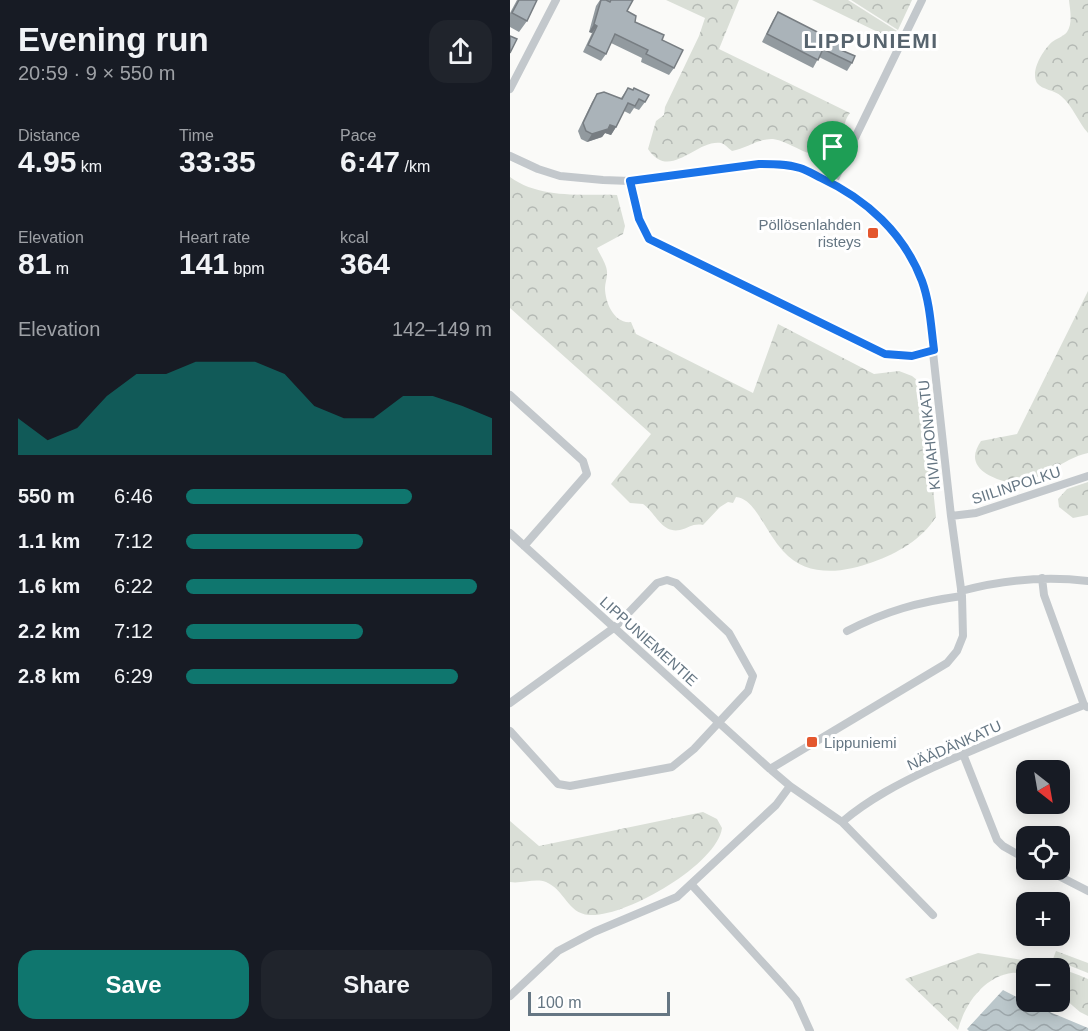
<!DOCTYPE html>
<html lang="en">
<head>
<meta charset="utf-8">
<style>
	body { margin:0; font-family:Helvetica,sans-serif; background:#20242c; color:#f1f3f6; height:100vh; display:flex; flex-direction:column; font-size:22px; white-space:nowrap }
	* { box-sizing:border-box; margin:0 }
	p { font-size:20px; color:#9ea1a6 }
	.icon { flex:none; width:33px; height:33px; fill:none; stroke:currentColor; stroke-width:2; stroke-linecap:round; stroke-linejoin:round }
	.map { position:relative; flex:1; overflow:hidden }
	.details { display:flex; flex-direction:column; background:#171b24; width:510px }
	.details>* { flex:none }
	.needle { width:39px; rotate:149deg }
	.fabs { position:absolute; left:506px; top:760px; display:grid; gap:12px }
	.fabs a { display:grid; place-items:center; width:54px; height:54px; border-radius:12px; background:#171b24; box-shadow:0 3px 15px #0003; font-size:30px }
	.scale { position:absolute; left:18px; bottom:15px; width:142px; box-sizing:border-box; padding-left:6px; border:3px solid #657683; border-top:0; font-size:16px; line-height:21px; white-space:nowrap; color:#657683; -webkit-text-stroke:4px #fff; paint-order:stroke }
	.pin { position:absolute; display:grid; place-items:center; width:51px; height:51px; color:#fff; margin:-62px -26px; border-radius:50% 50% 50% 0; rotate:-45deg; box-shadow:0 0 6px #0007 }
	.pin .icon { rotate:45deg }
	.round { display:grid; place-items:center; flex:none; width:63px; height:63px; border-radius:18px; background:#20242c }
	.summary { display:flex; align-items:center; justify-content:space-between; height:102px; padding:0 18px }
	h1 { font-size:33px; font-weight:800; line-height:45px }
	.stats { display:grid; grid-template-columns:repeat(3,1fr); gap:9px; height:102px; padding:6px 18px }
	.stats div { display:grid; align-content:center }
	.stats b { font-size:30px; font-weight:800 }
	.stats small { font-size:16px; font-weight:400 }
	.stats p { font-size:16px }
	.chart { height:168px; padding:12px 18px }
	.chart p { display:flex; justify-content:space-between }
	.chart svg { width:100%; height:108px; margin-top:6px; fill:#0f766e; opacity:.7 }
	.primary-button { display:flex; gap:12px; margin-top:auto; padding:12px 18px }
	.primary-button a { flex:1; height:69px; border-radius:18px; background:#0f766e; color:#fff; font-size:24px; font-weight:800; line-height:69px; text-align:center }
	.primary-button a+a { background:#20242c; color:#f1f3f6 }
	ul { padding:0 18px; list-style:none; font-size:20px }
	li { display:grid; grid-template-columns:96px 72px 1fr; align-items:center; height:45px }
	li i { height:15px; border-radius:8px; background:#0f766e }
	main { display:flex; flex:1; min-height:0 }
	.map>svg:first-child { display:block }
</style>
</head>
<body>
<main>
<section class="details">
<div class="summary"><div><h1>Evening run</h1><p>20:59 · 9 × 550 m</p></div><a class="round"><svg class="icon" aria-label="share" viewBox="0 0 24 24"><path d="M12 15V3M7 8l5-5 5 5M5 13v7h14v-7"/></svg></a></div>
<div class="stats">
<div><p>Distance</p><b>4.95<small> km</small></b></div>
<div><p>Time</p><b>33:35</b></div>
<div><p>Pace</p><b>6:47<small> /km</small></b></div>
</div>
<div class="stats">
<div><p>Elevation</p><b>81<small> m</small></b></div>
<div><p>Heart rate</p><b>141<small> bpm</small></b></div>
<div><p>kcal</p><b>364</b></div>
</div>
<div class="chart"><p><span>Elevation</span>142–149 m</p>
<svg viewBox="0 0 160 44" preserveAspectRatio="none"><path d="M0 44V29L10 38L20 33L30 20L40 11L50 11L60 6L70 6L80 6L90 11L100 24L110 29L120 29L130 20L140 20L150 24L160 29V44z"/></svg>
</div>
<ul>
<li><b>550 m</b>6:46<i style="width:74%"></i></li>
<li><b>1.1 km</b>7:12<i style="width:58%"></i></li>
<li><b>1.6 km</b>6:22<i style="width:95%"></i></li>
<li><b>2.2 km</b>7:12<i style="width:58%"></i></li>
<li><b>2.8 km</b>6:29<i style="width:89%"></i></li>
</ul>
<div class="primary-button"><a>Save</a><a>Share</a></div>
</section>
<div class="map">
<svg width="578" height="1031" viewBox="0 0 578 1031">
	<defs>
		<pattern id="forest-crowns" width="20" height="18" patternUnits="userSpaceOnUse" patternTransform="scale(1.5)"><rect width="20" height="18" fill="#dadfd7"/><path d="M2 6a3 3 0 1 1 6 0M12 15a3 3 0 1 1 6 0" fill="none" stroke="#b4b9b4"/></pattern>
		<pattern id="water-waves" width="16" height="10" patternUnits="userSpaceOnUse" patternTransform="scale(1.5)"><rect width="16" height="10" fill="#bbc7cb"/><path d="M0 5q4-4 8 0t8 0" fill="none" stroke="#9ca6aa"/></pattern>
	</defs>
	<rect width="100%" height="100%" fill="#fafaf8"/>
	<path fill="url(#forest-crowns)" d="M156 0H229L209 49 340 113C330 125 338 137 329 147 308 169 285 142 263 139 249 138 236 149 222 151 218 148 215 144 211 143 186 139 160 182 138 149L146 121 154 115 155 107 189 36 195 18Z
		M302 0H338L387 31 378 37Z
		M341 0H402L388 30Z
		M559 0H578V133C568 122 563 106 551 96 545 90 532 90 527 83 520 71 533 50 542 42 547 38 553 37 557 32 563 23 560 10 559 0Z
		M0 177C30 199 72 194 107 195L115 226 113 234 87 248C90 255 98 266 97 274 97 279 95 283 95 288 95 302 104 324 121 322L126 334 243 393 268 324 364 374 389 371 402 376 412 384 426 517C411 540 388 553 363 562 333 573 297 578 273 551 263 540 256 526 247 513 242 506 236 498 226 497L223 503 218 502 210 507 193 525C183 523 179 528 170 530 152 534 145 512 133 504L120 503 101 484 141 434 0 308Z
		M578 291V453C546 460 523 493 487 479 480 476 472 472 468 466 462 457 466 449 471 441L507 434Z
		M578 482V515L563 518 549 507 548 499 557 489Z
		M193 812 207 819 212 828C207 865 114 918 79 915 57 913 55 890 36 882 25 878 11 884 0 882V821L29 846Z
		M546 951 578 963V973L543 959Z
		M468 953C506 959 543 963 578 979V1016L570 1012 549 994V969H516V973C481 968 456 999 448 1030L395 979Z"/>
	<path fill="url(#water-waves)" d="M493 990 516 1002 578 1028V1031H459L457 1029Z"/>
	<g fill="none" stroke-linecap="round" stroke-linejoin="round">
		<path stroke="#c3c8cc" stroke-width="8" d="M0 89 46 0
			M0 156 28 169 50 176 93 180 120 181 249 163 268 164 291 168 344 195 363 210 393 244 411 279 417 298 441 516 452 596 453 636 447 651 437 663 260 769
			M120 181C124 199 126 225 139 239 147 247 164 251 174 255L375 354 402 356 424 350
			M323 183 412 0
			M0 395 73 461 77 474 14 546
			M441 516 466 513 578 476
			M0 533 260 769 280 786 332 822 423 915
			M532 578 534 595 574 705 577 707
			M451 591C492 580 536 576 578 581
			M337 631C376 611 408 602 452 596
			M0 703 105 627 147 583 157 580 166 583 219 633 243 676 238 691 184 749 162 767 60 786 48 784 0 731
			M453 754 487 840 493 846 516 859
			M332 822C359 799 390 783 422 768 472 745 523 725 574 705
			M537 870 578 891
			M181 884 274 986 286 1000 300 1031
			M0 996 48 951 84 932 167 897 266 805 280 786"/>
	</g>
	<path fill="#929a9f" d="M7 0H27L17 21 9 32 0 27V13Z
		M90 0 98 1V0H123L117 11 125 22 152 40 164 68 159 75 131 62 132 58 101 43 96 54 91 61 73 52 82 33 79 32 86 6Z
		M268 12 331 50 342 63 337 71 309 57 303 68 252 42 263 20Z
		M118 88 135 102 129 110 124 108 120 114 114 111 106 127 101 135 95 133 92 137 77 142 71 139 68 131 82 102 87 94 111 98Z"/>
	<path fill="#777d82" d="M84 24 87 26 82 33 79 32Z
		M100 125 106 127 101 135 95 133 92 137 77 142 82 134Z"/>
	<path fill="#aab3b9" stroke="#777d82" stroke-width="1.5" d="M9 0H27L17 21 2 13Z
		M91 0H96L100 2 101 0H123L117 11 126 16 125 22 154 35 152 40 173 50 164 68 136 54 138 50 105 34 96 54 78 45 87 26 84 24Z
		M268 12 319 38 321 35 335 42 331 50 345 56 342 63 313 49 308 60 257 34Z
		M0 36 7 39 0 53Z
		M118 88 123 90 124 88 139 95 135 102 129 99 125 106 118 103 106 127 100 125 98 129 82 134 76 131 73 123 87 94 94 92 112 99Z"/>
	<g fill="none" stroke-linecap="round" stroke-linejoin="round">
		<g stroke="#fff" stroke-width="12">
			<path id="route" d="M249 164C263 164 277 164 290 168 297 170 305 175 311 178 356 199 394 233 412 281 420 303 421 327 424 350L402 356 375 354 139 239 129 219 120 181Z"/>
		</g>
		<use href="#route" stroke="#1a73e8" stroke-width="8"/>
	</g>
	<g fill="#e4572e" stroke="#fff" stroke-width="2">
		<rect x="357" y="227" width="12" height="12" rx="3"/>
		<rect x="296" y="736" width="12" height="12" rx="3"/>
	</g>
	<g text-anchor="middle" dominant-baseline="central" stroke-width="6" stroke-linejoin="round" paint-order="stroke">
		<g font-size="15" fill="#657683" stroke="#fff" text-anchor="end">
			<text x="351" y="224">Pöllösenlahden<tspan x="351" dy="17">risteys</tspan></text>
			<text x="314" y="742" text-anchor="start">Lippuniemi</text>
		</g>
		<g font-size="15" fill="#657683" stroke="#fff">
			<text transform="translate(419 435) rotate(-96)">KIVIAHONKATU</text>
			<text transform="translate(506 485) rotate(-18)">SIILINPOLKU</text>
			<text transform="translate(139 641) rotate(42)">LIPPUNIEMENTIE</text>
			<text transform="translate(444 745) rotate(-24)">NÄÄDÄNKATU</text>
		</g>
		<g font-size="21" font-weight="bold" letter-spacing="1.5" fill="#57646e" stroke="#fff">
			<text x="361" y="40">LIPPUNIEMI</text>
		</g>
	</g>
</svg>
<div class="fabs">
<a><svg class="needle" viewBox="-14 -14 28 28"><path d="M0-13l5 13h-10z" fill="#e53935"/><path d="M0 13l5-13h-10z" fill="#9ea1a6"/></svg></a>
<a><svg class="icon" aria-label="locate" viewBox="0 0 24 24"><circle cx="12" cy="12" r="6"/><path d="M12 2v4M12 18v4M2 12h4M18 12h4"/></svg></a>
<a>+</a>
<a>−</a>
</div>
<div class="scale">100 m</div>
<div class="pin" style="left:323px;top:183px;background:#1e9e55"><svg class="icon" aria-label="arrive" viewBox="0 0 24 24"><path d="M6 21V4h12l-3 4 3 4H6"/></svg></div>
</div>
</main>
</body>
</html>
